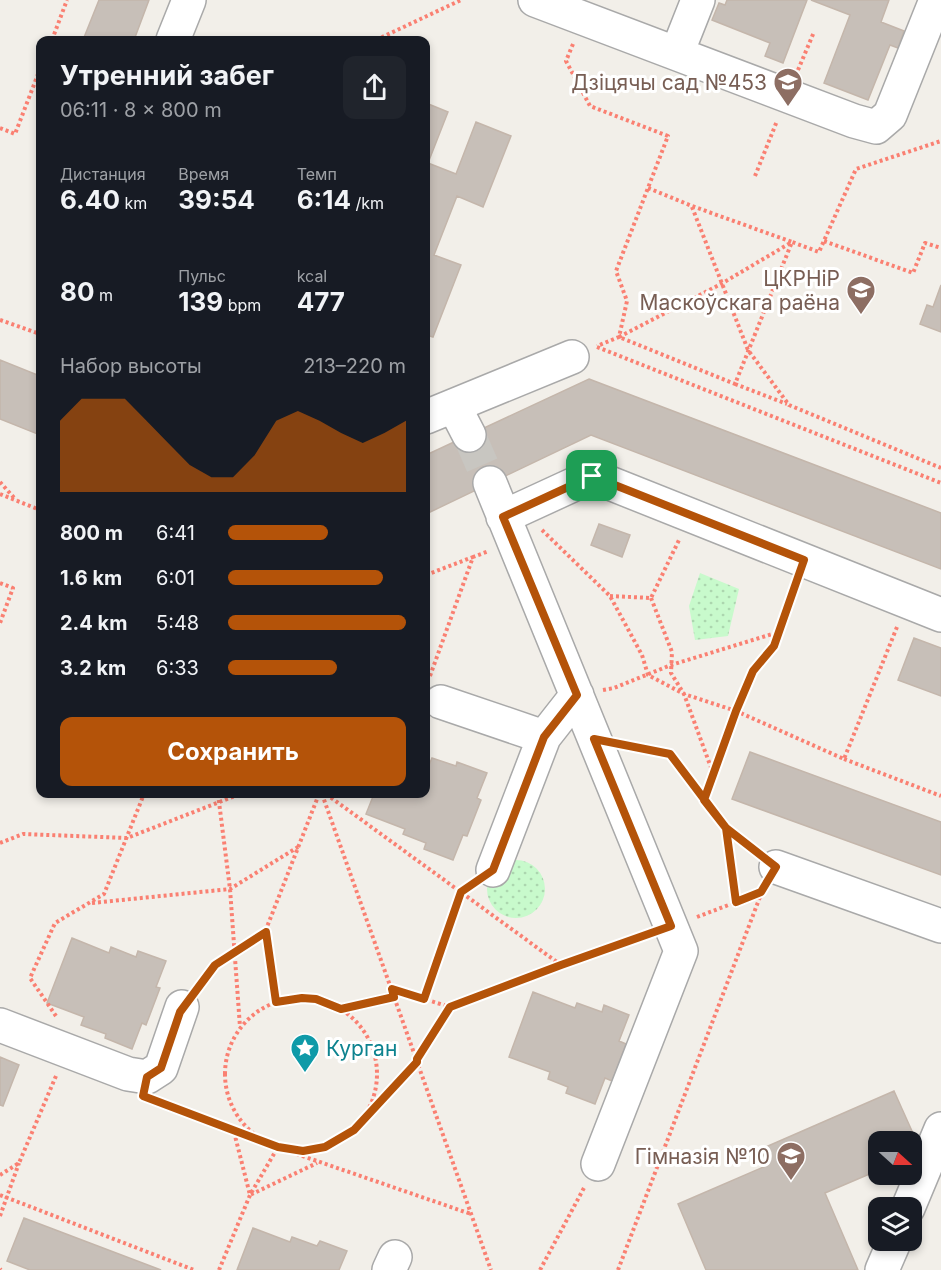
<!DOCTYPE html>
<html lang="ru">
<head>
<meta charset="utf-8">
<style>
	body { margin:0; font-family:Inter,sans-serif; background:#20242c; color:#f1f3f6; height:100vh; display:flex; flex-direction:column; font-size:22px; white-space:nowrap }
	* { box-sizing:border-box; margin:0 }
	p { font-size:20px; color:#9ea1a6 }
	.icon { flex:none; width:33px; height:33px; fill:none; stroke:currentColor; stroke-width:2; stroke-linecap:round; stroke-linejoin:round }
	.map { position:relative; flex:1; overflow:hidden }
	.side { position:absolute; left:36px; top:36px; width:394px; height:762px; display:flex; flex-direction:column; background:#171b24; border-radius:12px; box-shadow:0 3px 9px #0003 }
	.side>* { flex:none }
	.needle { width:39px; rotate:111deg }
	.controls { position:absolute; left:868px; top:1131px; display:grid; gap:12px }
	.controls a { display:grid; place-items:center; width:54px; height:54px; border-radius:12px; background:#171b24; box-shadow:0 3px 9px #0003; font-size:30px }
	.pin { position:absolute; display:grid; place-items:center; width:51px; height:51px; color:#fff; margin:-26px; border-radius:12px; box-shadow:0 3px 9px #0006 }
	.round { display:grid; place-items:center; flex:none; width:63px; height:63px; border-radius:12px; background:#20242c }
	.summary { display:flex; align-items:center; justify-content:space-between; height:102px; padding:0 24px }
	h1 { font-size:27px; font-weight:700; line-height:45px }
	.figures { display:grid; grid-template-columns:repeat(3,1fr); gap:9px; height:102px; padding:6px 24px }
	.figures div { display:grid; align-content:center }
	.figures b { font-size:26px; font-weight:700 }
	.figures small { font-size:16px; font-weight:400 }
	.figures p { font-size:16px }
	.chart { height:168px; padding:12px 24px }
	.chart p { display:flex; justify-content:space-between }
	.chart svg { width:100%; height:108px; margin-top:6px; fill:#b45309; opacity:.7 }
	.button { display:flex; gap:12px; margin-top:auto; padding:12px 24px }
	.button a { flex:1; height:69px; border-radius:12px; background:#b45309; color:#fff; font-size:24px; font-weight:700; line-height:69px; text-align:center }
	ul { padding:0 24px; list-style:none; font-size:20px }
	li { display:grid; grid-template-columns:96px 72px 1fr; align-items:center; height:45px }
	li i { height:15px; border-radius:8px; background:#b45309 }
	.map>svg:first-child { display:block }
</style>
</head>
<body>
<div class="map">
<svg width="941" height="1270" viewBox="0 0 941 1270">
	<defs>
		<pattern id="park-dots" width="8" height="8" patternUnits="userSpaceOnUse" patternTransform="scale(1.5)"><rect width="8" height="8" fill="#c8facc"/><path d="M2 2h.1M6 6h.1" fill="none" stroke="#acd6af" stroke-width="1.8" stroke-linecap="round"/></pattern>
	</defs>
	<rect width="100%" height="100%" fill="#f2efe9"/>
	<path fill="url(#park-dots)" d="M700 573 739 589 728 636 695 640 689 606Z
		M487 889a29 29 0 1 1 58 0a29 29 0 1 1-58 0Z"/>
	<path fill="#c7bfb8" stroke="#c4b6ab" stroke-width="1.5" d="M99 0H149L134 40H83Z
		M727 0H807L783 63 765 56 770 43 712 20 719 3 725 5Z
		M811 0H889L881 22 904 31 898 48 890 45 868 100 824 83 850 15Z
		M426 103 448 112 428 163 456 174 476 122 511 136 483 207 457 196 434 255 461 265 433 337 426 335Z
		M941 285V332L920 324 927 305 933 307Z
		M0 360 40 376V435L0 419Z
		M589 379 941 513V569L591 435 426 514V455Z
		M599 524 630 535 622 557 591 545Z
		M914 638 941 648V696L898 680Z
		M750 752 941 822V875L732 799Z
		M432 758 456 766 457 762 487 773 477 798 481 800 467 836 463 835 453 860 424 849 426 843 403 834 405 829 366 814 374 794H426V764L429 765Z
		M72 938 109 953 111 947 136 957 138 951 166 961 156 987 160 988 146 1025 142 1023 132 1049 105 1038 106 1034 81 1025 84 1017 47 1003Z
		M533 992 575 1008 577 1003 602 1012 604 1005 629 1015 619 1041 626 1044 612 1081 605 1078 595 1104 566 1093 568 1087 548 1079 550 1072 509 1057Z
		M0 1057 19 1065 3 1106 0 1105Z
		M894 1091 921 1151 912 1155V1142H879V1170L825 1193 858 1270H706L678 1204 768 1165 761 1149Z
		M24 1218 161 1270H30L7 1261Z
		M253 1228 290 1242 292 1237 317 1246 320 1241 347 1251 339 1270H237Z"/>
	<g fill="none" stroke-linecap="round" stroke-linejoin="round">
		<path stroke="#c8c6c1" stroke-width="33" stroke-dasharray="33 16" stroke-linecap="butt" d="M469 435 490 483"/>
		<g stroke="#a9a9a9" stroke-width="36">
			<path id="minor" d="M535 0 854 121 876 127 890 115 936 0
				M173 40 189 0
				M677 53 698 0
				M454 406 469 435
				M426 417 572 357
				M490 483 681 951 598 1164
				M503 517 592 476 941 615
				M441 702 544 737
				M776 867 941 926
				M493 870 544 737 577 695
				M0 1025 128 1074 147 1077 161 1068 182 1007
				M908 1208 941 1129
				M389 1270 395 1257
				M882 1270 895 1240"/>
		</g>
		<path stroke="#fa8072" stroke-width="4" stroke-dasharray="3 3" stroke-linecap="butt" d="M52 40 67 0
			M376 40 461 0
			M573 44 566 61 590 106 668 136 616 271 627 301 619 337 597 346
			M798 70 814 32
			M0 128 15 134 40 69
			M755 176 777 121
			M648 188 692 206 792 242 735 384 619 337 721 284 792 242 819 252 856 169 941 141
			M692 207 748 350 789 405 941 468
			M824 241 913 273 925 243 941 248
			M0 320 40 334
			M597 347 941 483
			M735 384 787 404
			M0 482 16 500
			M0 494 40 510
			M542 530 610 596 642 655 648 675 684 694 713 773
			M426 575 473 557
			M0 583 13 588 0 623
			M610 596 651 598 679 540
			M651 598 672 652 671 673 684 694 736 711 753 671 774 646 795 586
			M430 676 473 557 489 551
			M603 690 614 688 671 665 779 632
			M626 746 670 754 703 799
			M844 759 941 796
			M218 794 230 889 240 1027
			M322 794 491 1270
			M326 794 561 965
			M726 828 736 902
			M0 843 23 834 127 838 240 794
			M756 852 726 828 704 800 736 711 844 759 897 627
			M92 903 230 889 298 847
			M697 917 760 893
			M200 986 215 965 265 932
			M392 989 450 1007
			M225 1074a76 76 0 1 1 152 0a76 76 0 1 1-152 0Z
			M424 999 461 892 471 885
			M276 1002 265 932 319 794
			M341 1009 394 997
			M56 1016 30 978 55 923 104 894 144 794
			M417 1059 450 1007 645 935
			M159 1102 267 1143
			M368 1113 417 1062
			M234 1132 250 1195 317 1163
			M285 1150 471 1214
			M0 1175 19 1163 56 1076
			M0 1195 194 1270
			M0 1216 19 1163
			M0 1269 1 1270
			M219 1270 250 1195 278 1147
			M540 1270 585 1186
			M618 1270 763 889"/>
		<use href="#minor" stroke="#fff" stroke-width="33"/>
	</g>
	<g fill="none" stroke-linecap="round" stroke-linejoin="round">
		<g stroke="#fff" stroke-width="12">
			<path id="route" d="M592 476 503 517 577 695 544 737 493 870 461 892 424 999 392 989 394 997 341 1009 316 999 302 998 276 1002 266 932 215 965 180 1012 161 1068 147 1077 143 1096 278 1147 303 1151 325 1147 354 1130 417 1062V1059L450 1007 561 965 671 926 594 739 670 754 726 828 776 867 761 892 736 902 726 828 704 800 736 711 753 671 774 646 804 560 592 476"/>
		</g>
		<use href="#route" stroke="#b45309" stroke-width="8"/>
	</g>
	<defs>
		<g id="school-pin" transform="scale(1.5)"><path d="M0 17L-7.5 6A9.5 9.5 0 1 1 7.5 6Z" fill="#8d6e63" stroke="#fff"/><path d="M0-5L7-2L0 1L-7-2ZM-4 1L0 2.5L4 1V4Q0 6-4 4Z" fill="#fff"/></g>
		<g id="sight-pin" transform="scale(1.5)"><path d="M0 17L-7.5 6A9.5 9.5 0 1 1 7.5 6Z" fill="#0f9aa8" stroke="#fff"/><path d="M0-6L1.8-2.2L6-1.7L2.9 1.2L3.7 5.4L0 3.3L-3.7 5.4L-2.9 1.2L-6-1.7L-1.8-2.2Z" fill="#fff"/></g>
	</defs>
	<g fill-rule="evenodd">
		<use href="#school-pin" x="788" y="82"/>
		<use href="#school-pin" x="861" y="290"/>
		<use href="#sight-pin" x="305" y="1048"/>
		<use href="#school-pin" x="791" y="1156"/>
	</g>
	<g text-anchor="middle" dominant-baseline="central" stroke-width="6" stroke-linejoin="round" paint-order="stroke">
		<g font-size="21" fill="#785e54" stroke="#fff" text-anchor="end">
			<text x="767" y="82">Дзіцячы сад №453</text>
			<text x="840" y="278">ЦКРНіР<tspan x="840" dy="24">Маскоўскага раёна</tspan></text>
			<text x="770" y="1156">Гімназія №10</text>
		</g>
		<g font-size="21" fill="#0d838f" stroke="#fff" text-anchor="start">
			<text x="326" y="1048">Курган</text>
		</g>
	</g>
</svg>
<div class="controls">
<a><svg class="needle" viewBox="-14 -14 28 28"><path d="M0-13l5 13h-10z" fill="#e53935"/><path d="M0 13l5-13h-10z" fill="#9ea1a6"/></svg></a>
<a><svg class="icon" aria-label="layers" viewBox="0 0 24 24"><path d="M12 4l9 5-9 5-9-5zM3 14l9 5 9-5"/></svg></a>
</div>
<div class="pin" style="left:592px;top:476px;background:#1e9e55"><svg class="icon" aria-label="arrive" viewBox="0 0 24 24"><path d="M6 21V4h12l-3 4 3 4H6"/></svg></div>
<section class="side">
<div class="summary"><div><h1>Утренний забег</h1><p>06:11 · 8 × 800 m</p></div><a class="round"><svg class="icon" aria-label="share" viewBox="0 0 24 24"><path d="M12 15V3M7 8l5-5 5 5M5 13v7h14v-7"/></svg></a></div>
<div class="figures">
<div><p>Дистанция</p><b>6.40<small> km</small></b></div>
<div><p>Время</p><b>39:54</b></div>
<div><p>Темп</p><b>6:14<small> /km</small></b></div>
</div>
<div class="figures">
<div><b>80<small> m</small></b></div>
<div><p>Пульс</p><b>139<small> bpm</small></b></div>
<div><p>kcal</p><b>477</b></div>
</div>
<div class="chart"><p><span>Набор высоты</span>213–220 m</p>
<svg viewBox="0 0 160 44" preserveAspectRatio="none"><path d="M0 44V15L10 6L20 6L30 6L40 15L50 24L60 33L70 38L80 38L90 29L100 15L110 11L120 15L130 20L140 24L150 20L160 15V44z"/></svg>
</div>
<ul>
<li><b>800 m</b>6:41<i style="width:56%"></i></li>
<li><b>1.6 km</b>6:01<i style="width:87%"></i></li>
<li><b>2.4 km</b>5:48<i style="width:100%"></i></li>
<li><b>3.2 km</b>6:33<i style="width:61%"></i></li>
</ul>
<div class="button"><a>Сохранить</a></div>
</section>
</div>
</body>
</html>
